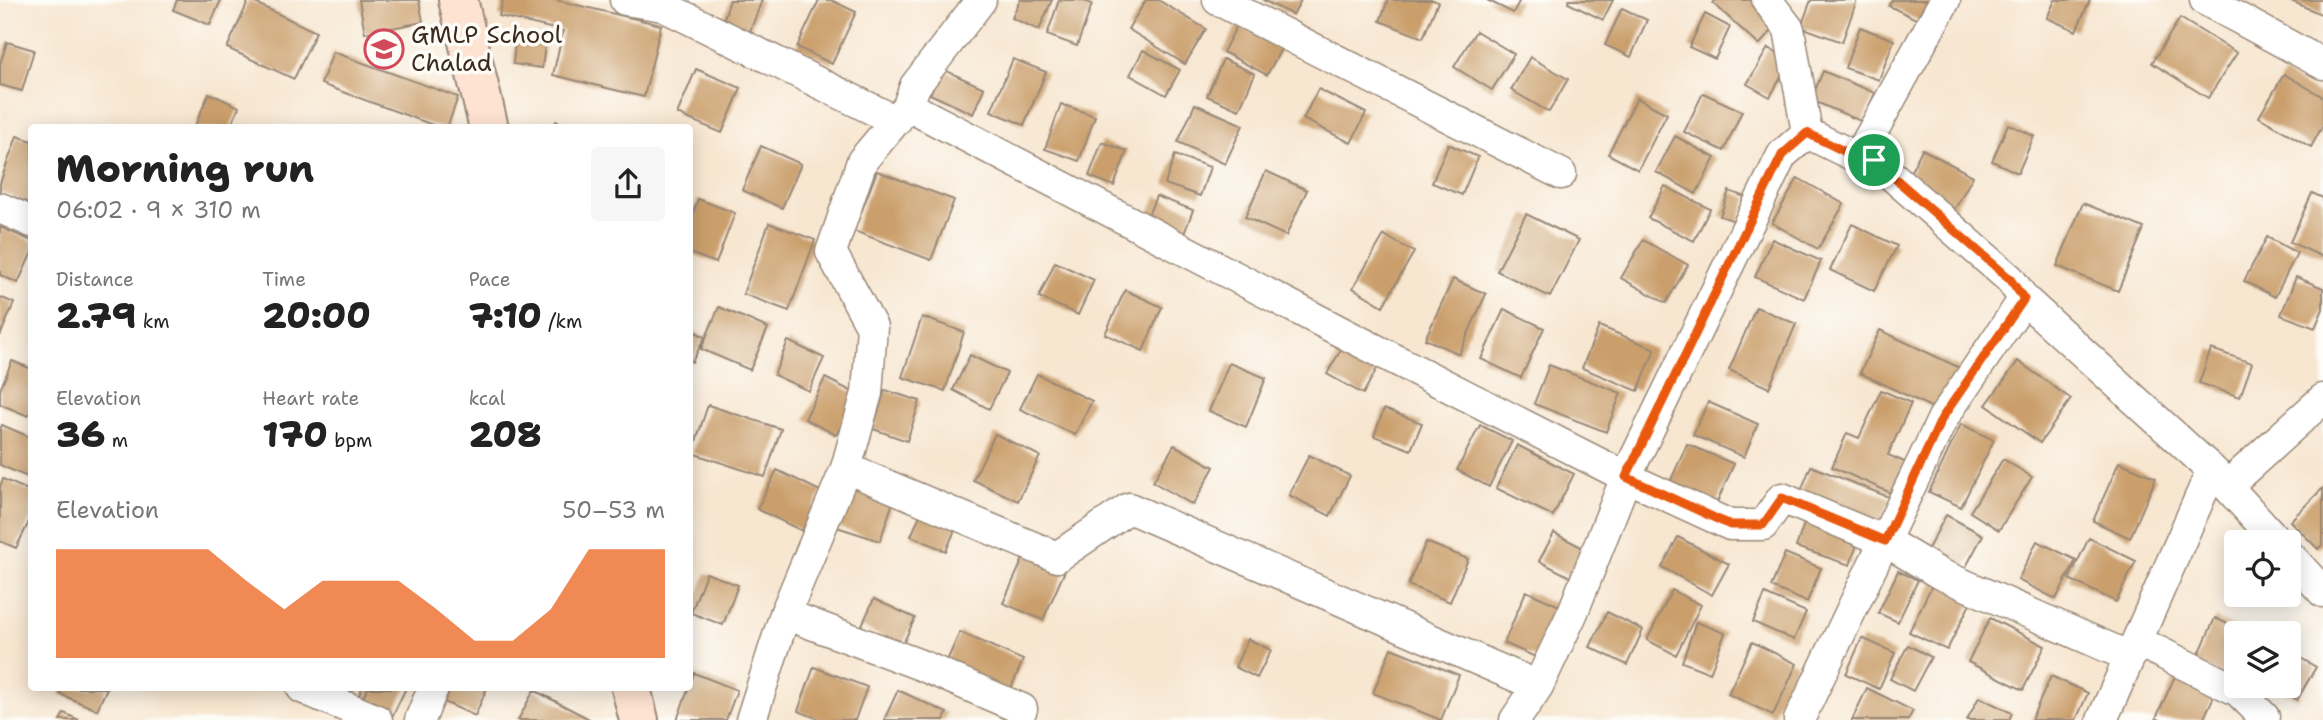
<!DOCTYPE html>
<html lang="en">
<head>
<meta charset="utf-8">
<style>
	body { margin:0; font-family:"Shantell Sans",sans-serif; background:#f6f6f6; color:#222; height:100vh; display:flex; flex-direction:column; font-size:26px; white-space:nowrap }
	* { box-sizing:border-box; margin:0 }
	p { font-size:23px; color:#767676 }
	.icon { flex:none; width:38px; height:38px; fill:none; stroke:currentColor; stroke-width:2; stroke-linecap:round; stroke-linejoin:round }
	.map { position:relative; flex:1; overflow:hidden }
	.drawer { position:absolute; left:28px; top:124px; width:665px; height:567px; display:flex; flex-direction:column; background:#fff; border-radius:7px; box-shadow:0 4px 18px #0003 }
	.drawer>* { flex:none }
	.controls { position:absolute; left:2224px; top:530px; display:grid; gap:14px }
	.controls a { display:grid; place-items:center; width:77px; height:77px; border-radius:7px; background:#fff; box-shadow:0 4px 18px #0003; font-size:35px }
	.pin { position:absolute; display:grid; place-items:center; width:60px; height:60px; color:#fff; margin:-30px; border:4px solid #fff; border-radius:50%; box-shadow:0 2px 7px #0007 }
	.round { display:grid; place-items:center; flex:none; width:74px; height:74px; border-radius:7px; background:#f6f6f6 }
	.head { display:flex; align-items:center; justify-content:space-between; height:119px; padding:0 28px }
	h1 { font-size:38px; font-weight:800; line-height:52px }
	.figures { display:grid; grid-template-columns:repeat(3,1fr); gap:10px; height:119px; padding:7px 28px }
	.figures div { display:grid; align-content:center }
	.figures b { font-size:35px; font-weight:800 }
	.figures small { font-size:19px; font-weight:400 }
	.figures p { font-size:19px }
	.chart { height:196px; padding:14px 28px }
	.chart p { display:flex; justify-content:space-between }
	.chart svg { width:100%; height:126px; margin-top:7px; fill:#ea580c; opacity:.7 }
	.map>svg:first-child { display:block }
</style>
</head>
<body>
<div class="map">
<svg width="2323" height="720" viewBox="0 0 2323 720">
	<rect width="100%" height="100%" fill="#fdfcf7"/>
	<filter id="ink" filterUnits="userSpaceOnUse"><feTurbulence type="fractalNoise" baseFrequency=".0143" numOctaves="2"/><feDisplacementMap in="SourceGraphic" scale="14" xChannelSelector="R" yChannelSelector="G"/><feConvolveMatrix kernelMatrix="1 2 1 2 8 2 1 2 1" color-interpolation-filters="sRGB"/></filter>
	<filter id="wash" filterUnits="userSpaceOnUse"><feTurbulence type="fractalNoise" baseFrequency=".00686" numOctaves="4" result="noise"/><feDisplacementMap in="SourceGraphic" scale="28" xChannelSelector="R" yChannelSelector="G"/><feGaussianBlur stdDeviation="1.57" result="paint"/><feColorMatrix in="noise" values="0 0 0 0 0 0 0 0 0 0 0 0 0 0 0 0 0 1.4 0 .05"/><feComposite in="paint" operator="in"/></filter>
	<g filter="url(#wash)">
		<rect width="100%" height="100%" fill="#f7e6d0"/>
		<g id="blocks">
			<path fill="#ca9f6c" d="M177 0H221L210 25 173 10Z
				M249 0 316 32 294 79 227 48Z
				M359 0H419L423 22 365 33Z
				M503 0H556L661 25 644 97 553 75 563 31 499 16Z
				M730 0H762L749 34 722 24Z
				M819 0H831L856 12 832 64 797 47Z
				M1020 0H1052L1039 30 1012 18Z
				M1059 0H1081L1092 4 1077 46 1047 35Z
				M1146 0H1158L1206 29 1185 64 1128 29Z
				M1263 0H1301L1293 15Z
				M1388 0H1433L1438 2 1423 38 1380 21Z
				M1487 0H1520L1513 13Z
				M1569 0H1613L1603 20 1568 3Z
				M1716 0H1750L1777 25 1759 45 1713 3Z
				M1811 0H1857L1842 42 1801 27Z
				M1892 0H1935L1924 23 1889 6Z
				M2055 0H2090L2076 31 2047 18Z
				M2289 0H2323V15Z
				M1622 8 1647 20 1631 57 1605 45Z
				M1705 14 1730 27 1715 59 1689 47Z
				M2180 18 2237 53 2208 98 2152 63Z
				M1237 25 1282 47 1267 75 1223 52Z
				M1860 27 1894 40 1879 80 1845 68Z
				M1476 31 1514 54 1492 90 1454 67Z
				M7 42 34 50 22 91 0 85V64Z
				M515 42 545 45 542 68 513 64Z
				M1768 48 1790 61 1770 97 1747 84Z
				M1143 50 1180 70 1166 95 1130 75Z
				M333 52 458 97 447 128H441L321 84Z
				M1530 57 1568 79 1549 112 1511 90Z
				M1013 59 1046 72 1024 125 991 111Z
				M1223 59 1255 74 1239 110 1207 96Z
				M696 69 741 88 722 133 677 114Z
				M942 69 984 88 973 114 930 94Z
				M1823 71 1875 93 1863 122 1811 100Z
				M2284 74 2323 97V125L2311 147 2259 117Z
				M1318 89 1366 113 1351 143 1303 119Z
				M209 93 239 107 230 128H194Z
				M1703 93 1742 111 1724 151 1684 132Z
				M1637 98 1667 114 1638 170 1608 154Z
				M1061 104 1095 116 1079 161 1045 149Z
				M1195 104 1243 125 1225 164 1178 142Z
				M556 121 571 128H553Z
				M2008 124 2034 136 2018 173 1992 161Z
				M17 136 32 141V204L0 192V183Z
				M1675 136 1715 158 1696 194 1656 172Z
				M1102 142 1127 151 1114 186 1089 176Z
				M1448 144 1478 157 1462 195 1432 183Z
				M761 146 801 164 782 208 742 190Z
				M1922 149 1973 176 1955 209 1905 183Z
				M1175 155 1210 167 1200 196 1165 184Z
				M877 171 954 200 931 260 854 231Z
				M1266 171 1307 190 1286 236 1245 217Z
				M1798 178 1844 204 1818 249 1772 223Z
				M1665 186 1710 209 1694 241 1648 218Z
				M1729 191 1748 198 1738 222 1720 216Z
				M2312 193 2323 198V257L2290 242Z
				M1156 196 1193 210 1184 234 1146 220Z
				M698 199 735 213 716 263 690 253V222Z
				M2083 203 2144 228 2118 291 2057 266Z
				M1526 214 1579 240 1550 297 1497 271Z
				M769 223 815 240 789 311 743 294Z
				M1852 224 1897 246 1874 291 1830 270Z
				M0 227 32 241V252L18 283 0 275Z
				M1384 235 1414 252 1383 306 1353 288Z
				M2267 237 2297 253 2275 297 2244 281Z
				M1772 239 1821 261 1804 299 1755 277Z
				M1643 240 1688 265 1666 303 1621 278Z
				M1055 262 1094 280 1078 315 1039 297Z
				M2296 277 2323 288V309L2315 328 2281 315Z
				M1453 279 1486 294 1459 354 1425 339Z
				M1125 290 1162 307 1143 351 1105 334Z
				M0 297 14 303 0 336Z
				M719 307 768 328 750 370 701 349Z
				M1756 307 1796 324 1769 388 1729 370Z
				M1504 309 1544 328 1521 378 1481 359Z
				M922 317 964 332 945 391 902 377Z
				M1599 326 1655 349 1638 391 1582 368Z
				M690 329 705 337 692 362 690 361Z
				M1880 330 1962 369 1941 412 1860 373Z
				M788 341 824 358 809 391 774 375Z
				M1344 344 1380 363 1363 394 1327 374Z
				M2211 349 2252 363 2240 397 2199 383Z
				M970 355 1007 373 989 409 953 390Z
				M12 361 32 369V408L28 416 0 404V390Z
				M2018 361 2071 399 2040 443 1986 405Z
				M1229 363 1266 378 1246 427 1209 411Z
				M1549 365 1621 393 1606 432 1534 404Z
				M1037 374 1092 401 1075 435 1020 409Z
				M825 378 857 394 836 435 805 419Z
				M885 390 920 401 907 441 873 429Z
				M1881 390 1911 403 1888 455 1914 466 1900 497 1832 467 1847 433 1859 438Z
				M1708 402 1758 424 1744 457 1693 435Z
				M708 405 781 429 765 477 692 453Z
				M1384 409 1422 423 1411 450 1374 436Z
				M1961 424 1994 440 1961 507 1929 492Z
				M2 425 32 438V479L0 465V429Z
				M1480 425 1512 441 1489 487 1457 470Z
				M995 434 1040 456 1018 501 973 480Z
				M1687 444 1734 464 1714 509 1667 489Z
				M1174 445 1214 467 1193 505 1153 482Z
				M1517 445 1574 474 1553 516 1496 488Z
				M1309 455 1350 476 1330 516 1289 495Z
				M2003 459 2032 477 1999 530 1970 512Z
				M2119 462 2156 478 2130 538 2093 521Z
				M1811 466 1891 498 1878 528 1799 496Z
				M777 470 822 492 802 531 757 509Z
				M3 479 32 492V516L16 548 0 541V486Z
				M852 481 895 496 880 541 837 527Z
				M2323 488V544L2318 549 2290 521Z
				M923 508 958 523 946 551 911 536Z
				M1946 515 1983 535 1960 578 1923 558Z
				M1806 518 1860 536 1850 565 1796 547Z
				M1554 533 1587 550 1572 578 1539 561Z
				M1678 537 1729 564 1712 595 1662 567Z
				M2089 538 2136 561 2116 602 2069 579Z
				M2037 541 2076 560 2056 599 2018 580Z
				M1426 542 1468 559 1450 602 1408 585Z
				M1029 546 1068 564 1043 620 1003 603Z
				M1785 553 1821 568 1807 602 1771 587Z
				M1898 571 1918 580 1898 622 1878 613Z
				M706 573 738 585 723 625 691 613Z
				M1934 581 1972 600 1947 650 1909 632Z
				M1672 590 1701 605 1676 655 1647 640Z
				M1526 591 1562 607 1540 659 1504 643Z
				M1765 594 1806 612 1794 640 1753 622Z
				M874 599 915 618 902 646 861 627Z
				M1607 612 1643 630 1627 665 1590 647Z
				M1990 618 2045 646 2023 690 1968 662Z
				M2215 618 2249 634H2236V664L2230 679 2195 663Z
				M1696 622 1725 633 1710 673 1682 662Z
				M960 632 1023 660 1009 693 945 665Z
				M1862 638 1895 653 1879 689 1846 674Z
				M1248 639 1271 650 1257 678 1235 667Z
				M1752 642 1797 664 1773 715 1728 694Z
				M1908 645 1931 657 1913 691 1890 679Z
				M1391 648 1459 675 1441 720 1373 693Z
				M2289 651 2316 667 2297 700 2274 686H2289Z
				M814 667 867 687 855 720H822L798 711Z
				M694 673 737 690 726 720H677Z
				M2051 676 2088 693 2076 720H2031Z
				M2175 676 2215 694 2203 720H2160L2156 718Z
				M63 688H107L97 710 60 694Z
				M336 688H362L358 697Z
				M368 688H406L392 717 361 701Z
				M451 688H487L475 716 444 702Z
				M1867 688 1913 711 1908 720H1852Z
				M534 690 591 720H518Z
				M898 690 947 713 944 720H884Z
				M1979 697 2012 713 2009 720H1967Z
				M64 713 79 720H60Z"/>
		</g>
	</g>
	<g filter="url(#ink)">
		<use href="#blocks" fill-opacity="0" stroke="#987" stroke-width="2"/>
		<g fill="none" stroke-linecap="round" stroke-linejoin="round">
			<g stroke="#987" stroke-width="33">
				<path id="minor" d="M625 0 663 6 896 121
					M1218 0 1561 174
					M1767 0 1789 29 1807 133
					M2205 0 2323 64
					M908 106 1349 336 1626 477 1730 525H1763L1782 498 1885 541 1940 574 2130 657
					M1807 133 1858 158 1945 0
					M1858 158 1874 160 2010 279 2024 299 2212 470 2102 720
					M0 208 32 222
					M846 468 1057 557 1129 508 1538 686
					M2215 473 2278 542
					M2227 486 2323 399
					M2289 555 2323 592
					M785 614 923 666 1022 709
					M2137 641 2238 691 2264 717 2262 720
					M302 688 377 720
					M420 720 433 688
					M751 720 785 614 846 468 867 393 872 327 831 252 862 161 908 106 915 86 981 0
					M1515 720 1538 686 1573 612 1626 477 1782 155 1807 133
					M1799 720 1943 418 2024 299"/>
			</g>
			<g stroke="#987" stroke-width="42">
				<path id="secondary" d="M458 0 489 128
					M631 688 639 720"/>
			</g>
			<use href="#minor" stroke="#fff" stroke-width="30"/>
			<use href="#secondary" stroke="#fee3d2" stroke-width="38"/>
		</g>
	</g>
	<g fill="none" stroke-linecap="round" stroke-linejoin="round" filter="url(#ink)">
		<g stroke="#fff" stroke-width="14">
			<path id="route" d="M1807 133 1858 158 1874 160 2010 279 2024 299 1942 418 1885 541 1782 498 1763 525H1730L1626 477 1782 155Z"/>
		</g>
		<use href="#route" stroke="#ea580c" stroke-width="9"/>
	</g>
	<defs>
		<g id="school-ring" transform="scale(2.0125)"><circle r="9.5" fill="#fdfcf7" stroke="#d1495b" stroke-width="1.5"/><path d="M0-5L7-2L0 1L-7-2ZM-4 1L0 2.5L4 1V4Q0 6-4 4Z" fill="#d1495b"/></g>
	</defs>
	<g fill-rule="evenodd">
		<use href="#school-ring" x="384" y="49"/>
	</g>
	<g text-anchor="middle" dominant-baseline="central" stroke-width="7" stroke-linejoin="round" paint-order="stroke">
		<g font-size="24" fill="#3b2a1e" stroke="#fdfcf7" text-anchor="start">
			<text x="411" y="35">GMLP School<tspan x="411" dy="28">Chalad</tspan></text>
		</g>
	</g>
</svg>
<div class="controls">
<a><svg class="icon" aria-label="locate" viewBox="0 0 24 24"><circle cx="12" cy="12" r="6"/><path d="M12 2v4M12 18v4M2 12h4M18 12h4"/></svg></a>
<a><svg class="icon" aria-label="layers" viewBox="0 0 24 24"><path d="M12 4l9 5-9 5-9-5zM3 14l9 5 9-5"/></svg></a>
</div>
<div class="pin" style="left:1874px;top:160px;background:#1e9e55"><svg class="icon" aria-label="arrive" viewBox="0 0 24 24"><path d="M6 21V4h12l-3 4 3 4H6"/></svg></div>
<section class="drawer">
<div class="head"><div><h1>Morning run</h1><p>06:02 · 9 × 310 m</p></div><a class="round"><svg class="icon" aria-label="share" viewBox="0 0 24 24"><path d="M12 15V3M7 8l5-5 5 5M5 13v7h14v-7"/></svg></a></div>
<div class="figures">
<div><p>Distance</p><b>2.79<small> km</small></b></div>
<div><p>Time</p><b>20:00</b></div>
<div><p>Pace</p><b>7:10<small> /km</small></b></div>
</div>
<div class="figures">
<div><p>Elevation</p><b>36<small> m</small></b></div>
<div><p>Heart rate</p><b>170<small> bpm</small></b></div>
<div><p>kcal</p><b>208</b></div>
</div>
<div class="chart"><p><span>Elevation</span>50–53 m</p>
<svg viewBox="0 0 160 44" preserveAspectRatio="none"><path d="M0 44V6L10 6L20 6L30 6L40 6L50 17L60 27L70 17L80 17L90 17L100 27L110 38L120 38L130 27L140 6L150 6L160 6V44z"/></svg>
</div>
</section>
</div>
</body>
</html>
